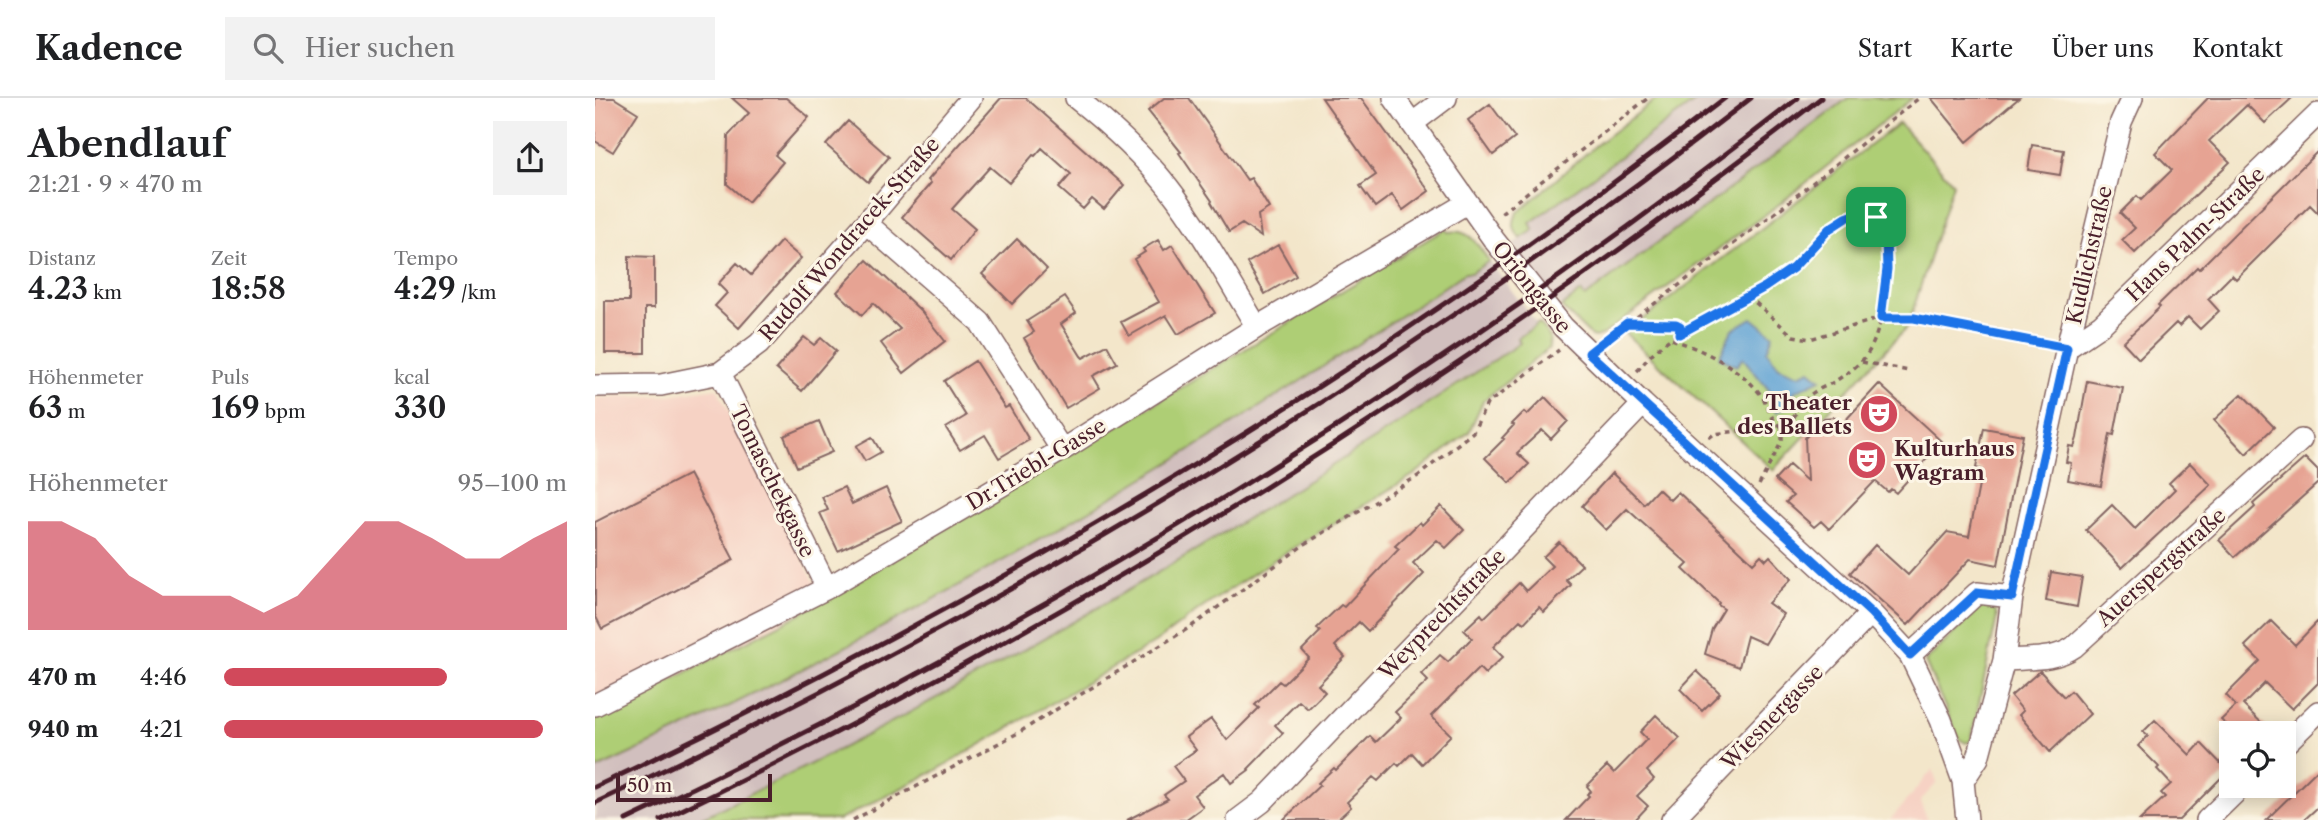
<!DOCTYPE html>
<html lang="de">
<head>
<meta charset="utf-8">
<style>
	body { margin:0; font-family:"Libre Caslon Text",serif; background:#f2f2f2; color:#202124; height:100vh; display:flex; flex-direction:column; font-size:26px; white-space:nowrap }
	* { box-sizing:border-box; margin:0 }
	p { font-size:23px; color:#757577 }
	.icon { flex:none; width:38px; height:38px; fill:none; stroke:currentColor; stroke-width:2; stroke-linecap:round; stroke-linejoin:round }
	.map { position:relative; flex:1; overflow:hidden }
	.details { display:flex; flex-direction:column; background:#fff; width:595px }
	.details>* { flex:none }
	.tools { position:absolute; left:1624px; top:623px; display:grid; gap:14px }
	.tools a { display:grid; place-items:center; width:77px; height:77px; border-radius:0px; background:#fff; box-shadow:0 4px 18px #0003; font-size:35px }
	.scale { position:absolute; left:21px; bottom:18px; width:156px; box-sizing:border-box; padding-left:7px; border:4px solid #4a1f2b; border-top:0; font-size:19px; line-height:24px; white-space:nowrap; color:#4a1f2b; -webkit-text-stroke:5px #fcf5e5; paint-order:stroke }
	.pin { position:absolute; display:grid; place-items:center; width:60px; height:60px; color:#fff; margin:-30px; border-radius:14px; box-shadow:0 4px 10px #0006 }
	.round { display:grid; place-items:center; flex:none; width:74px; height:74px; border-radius:0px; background:#f2f2f2 }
	.head { display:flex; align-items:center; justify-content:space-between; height:119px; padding:0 28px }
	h1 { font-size:38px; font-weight:600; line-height:52px }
	.figures { display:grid; grid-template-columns:repeat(3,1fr); gap:10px; height:119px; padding:7px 28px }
	.figures div { display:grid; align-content:center }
	.figures b { font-size:30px; font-weight:600 }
	.figures small { font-size:19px; font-weight:400 }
	.figures p { font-size:19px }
	.chart { height:196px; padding:14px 28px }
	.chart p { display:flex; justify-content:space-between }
	.chart svg { width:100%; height:126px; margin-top:7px; fill:#d1495b; opacity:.7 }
	ul { padding:0 28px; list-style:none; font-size:23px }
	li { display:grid; grid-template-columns:112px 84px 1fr; align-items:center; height:52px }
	li i { height:18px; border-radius:9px; background:#d1495b }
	header { display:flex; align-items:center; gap:42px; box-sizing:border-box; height:98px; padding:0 35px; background:#fff; border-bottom:2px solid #e0e0e0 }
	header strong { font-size:33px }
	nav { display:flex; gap:38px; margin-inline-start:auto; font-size:24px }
	.search { width:490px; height:63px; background:#f2f2f2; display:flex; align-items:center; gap:18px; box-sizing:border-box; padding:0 24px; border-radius:0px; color:#757577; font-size:26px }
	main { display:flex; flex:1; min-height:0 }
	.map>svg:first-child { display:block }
</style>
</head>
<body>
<header>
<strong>Kadence</strong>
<div class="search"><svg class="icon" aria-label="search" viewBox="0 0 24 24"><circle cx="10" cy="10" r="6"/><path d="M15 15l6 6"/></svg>Hier suchen</div>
<nav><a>Start</a><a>Karte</a><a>Über uns</a><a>Kontakt</a></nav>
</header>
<main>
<section class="details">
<div class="head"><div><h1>Abendlauf</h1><p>21:21 · 9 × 470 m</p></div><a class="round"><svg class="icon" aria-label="share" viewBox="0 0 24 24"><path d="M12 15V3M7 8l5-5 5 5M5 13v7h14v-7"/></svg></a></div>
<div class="figures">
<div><p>Distanz</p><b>4.23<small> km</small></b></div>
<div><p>Zeit</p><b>18:58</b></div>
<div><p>Tempo</p><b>4:29<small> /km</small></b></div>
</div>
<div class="figures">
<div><p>Höhenmeter</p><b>63<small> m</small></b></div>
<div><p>Puls</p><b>169<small> bpm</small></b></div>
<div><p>kcal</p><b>330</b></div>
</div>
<div class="chart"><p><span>Höhenmeter</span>95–100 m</p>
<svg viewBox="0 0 160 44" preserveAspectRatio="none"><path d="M0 44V6L10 6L20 12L30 25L40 32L50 32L60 32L70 38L80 32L90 19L100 6L110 6L120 12L130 19L140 19L150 12L160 6V44z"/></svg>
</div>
<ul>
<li><b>470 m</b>4:46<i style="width:65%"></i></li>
<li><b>940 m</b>4:21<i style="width:93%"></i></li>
</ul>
</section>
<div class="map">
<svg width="1723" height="722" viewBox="0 0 1723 722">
	<rect width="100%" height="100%" fill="#fcf5e5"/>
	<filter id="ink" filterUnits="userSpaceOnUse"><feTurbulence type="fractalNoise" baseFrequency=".0143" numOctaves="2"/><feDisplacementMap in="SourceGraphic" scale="14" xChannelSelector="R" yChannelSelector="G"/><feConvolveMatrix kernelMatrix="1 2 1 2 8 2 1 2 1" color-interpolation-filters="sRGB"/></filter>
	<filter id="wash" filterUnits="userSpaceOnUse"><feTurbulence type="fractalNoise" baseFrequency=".00686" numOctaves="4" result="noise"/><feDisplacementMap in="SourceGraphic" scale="28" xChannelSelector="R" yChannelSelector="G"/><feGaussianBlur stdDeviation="1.57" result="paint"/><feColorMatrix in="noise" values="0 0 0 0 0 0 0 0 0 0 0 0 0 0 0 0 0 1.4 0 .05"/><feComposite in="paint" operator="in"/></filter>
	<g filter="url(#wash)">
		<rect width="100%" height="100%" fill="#f3e6ca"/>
		<path fill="#f6d2c4" d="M122 290 228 502 0 621V300L68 298Z
			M1338 671 1342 685 1325 703 1332 722H1295Z"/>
		<path fill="#d1bfbe" d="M1105 0H1253L1161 71 989 199 986 195 966 209 918 146 939 132 934 125Z
			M894 163 942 226 923 240 925 244 734 370 568 472 446 543 309 618 153 698 102 722H0V672L176 587 327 508 466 430 624 335 870 175H876Z"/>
		<path fill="#aece75" stroke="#7c7650" stroke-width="2" d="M1063 0H1105L935 125 939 132 925 141C918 131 917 126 922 115L1001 47Z
			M1253 0H1318L1183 107 1009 236 1000 239 996 238 966 209 986 194 990 199 1161 71Z
			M1304 25 1358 85 1313 228 1178 372 1030 235Z
			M850 131 853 134C875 130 883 147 894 163L876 175H870C593 362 304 533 0 672V621L197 520 366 422Z
			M944 225 955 239 954 250 888 303 874 334 820 376 682 460 607 510 561 544 340 673 244 722H102C389 585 662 422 925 245L923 240Z
			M1390 508 1400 512 1402 519 1376 643 1371 645 1364 641 1330 564 1385 509Z"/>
		<path fill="#5fa2d4" stroke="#546080" stroke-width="2" d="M1157 220 1178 237 1172 253 1184 269 1204 277 1215 272 1226 281 1200 293 1190 310 1181 314 1178 297 1148 260 1141 268 1124 259 1137 232Z"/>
		<g id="blocks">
			<path fill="#e6a393" d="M0 0H19L43 15 18 54 0 43Z
				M137 0H191L214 19 180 57 188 64 153 104 132 86 133 38 154 15Z
				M406 0H431L529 87 509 111 497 101 488 111 464 90 476 76 447 50 440 58 438 57 414 85 395 69 357 111 380 131 356 162 307 119 336 85 333 82Z
				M569 0H594L652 82 656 80 674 110 663 117 666 139 647 126 634 134 616 104 617 103 584 55 586 54 553 13Z
				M727 0H766L834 93 808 112 797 97 780 109 765 88 781 77Z
				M1336 0H1424L1372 44Z
				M1613 0H1697L1670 25 1652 7 1614 43 1635 64 1540 155 1527 142 1540 130 1525 115 1542 98 1546 102 1577 72 1560 55Z
				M895 6 920 40 898 57 873 22Z
				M253 23 294 59 273 84 231 47Z
				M1437 47 1469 52 1465 77 1433 72Z
				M1723 53V115L1715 107 1641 181 1637 177 1613 201 1624 213 1605 231 1593 219 1584 228 1581 225 1544 261 1528 244 1565 209 1563 207 1602 169 1604 171Z
				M422 141 452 171 417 206 387 176Z
				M563 142 569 152 577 147 620 215 583 236 571 217 534 238 526 224 564 204 539 161 550 154 548 151Z
				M186 143 206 160 144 230 120 208 132 195 123 186 142 165 156 177Z
				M683 147 701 178 670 196 652 165Z
				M34 158 59 159V210H50V255H10V203H34Z
				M272 162 326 213 350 243 309 275 286 245 305 231 278 205 267 217 242 194Z
				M470 199 481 215 466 226 486 258 488 260 512 247 522 265 498 278 505 290 471 310 429 240 439 234 432 223Z
				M209 239 219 247 226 240 241 253 207 293 181 271Z
				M380 263 410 310 414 308 434 342 404 360 390 337 365 352 351 330 371 318 349 283Z
				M1492 283 1528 290 1519 337 1515 336 1506 388 1473 382 1476 365 1471 364 1474 348 1479 349 1482 340Z
				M1284 286 1347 344 1301 395 1296 391 1293 394 1280 383 1234 431 1226 423 1219 429 1191 404 1198 398 1180 382 1194 367 1212 383 1210 340 1229 320 1239 319 1247 326Z
				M1647 296 1679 329 1651 356 1619 322Z
				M950 299 973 323 956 341 947 332 922 355 934 366 915 385 890 360 909 341 907 340 919 327 917 326 929 314 932 317Z
				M224 323 237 354 202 369 189 338Z
				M1389 330 1428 337 1403 467 1375 461 1313 527 1255 475 1280 447 1313 477 1352 434 1374 438 1387 372 1381 370Z
				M277 339 286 354 270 363 261 348Z
				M1710 360 1723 373V385L1640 459 1624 442 1660 409 1658 406Z
				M1595 365 1616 387 1527 470 1491 432 1517 407 1540 431 1580 391 1574 385Z
				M1017 375 1049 406 1063 391 1075 402 1083 394 1158 465 1166 457 1171 462 1175 458 1196 481 1173 505 1188 516 1170 546 1152 538 1144 569 1110 556 1117 531 1129 511 1123 507 1124 505 1088 471 1093 466 1032 411 1011 432 987 408Z
				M94 376 139 462 7 531 0 517V424Z
				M249 389 257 406 291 390 307 423 243 453 225 415 233 412 227 399Z
				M846 408 869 432 851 450 842 442 818 465 829 476 773 533 764 524 740 548 750 559 723 587 730 594 713 611 704 603 680 627 688 635 653 671 654 672 636 685 629 675 599 697 608 709 590 722H532L573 701 569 697 589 683 578 668 601 652 591 639 616 621 632 642 664 610 660 607 684 583 688 586 714 560 707 552 725 534 722 530 746 507 749 509 804 451 800 448 825 424 827 427Z
				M964 444 987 467 971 482 976 487 949 514 944 509 929 525 925 522 898 549 908 559 890 576 884 570 836 618 856 637 827 666 817 655 804 668 801 665 783 683 778 679 752 704 756 709 742 722H688L725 687 723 685 739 670 741 672 775 638 781 644 806 620 800 614 833 583 826 576 845 557 853 564 877 540 869 532 886 516 889 520 924 485 931 493 957 468 948 459Z
				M1456 474 1487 479 1482 509 1451 503Z
				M1676 523 1700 547 1723 523V585L1697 611 1670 585 1648 607 1677 635H1640L1626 622 1641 608 1631 597 1665 563 1650 548Z
				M1102 573 1125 595 1107 613 1085 591Z
				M1445 573 1469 599 1476 593 1495 616 1455 654 1424 617 1428 613 1416 598Z
				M1061 617 1085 640 1052 673 1059 681 1042 698 1053 708 1040 722H971L994 698 992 696 996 693 992 688 1012 668 1019 675 1052 641 1045 634Z
				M1560 622 1595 657 1606 645 1633 673 1584 722H1545L1570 699 1566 695 1576 686 1562 671 1564 669 1543 648 1553 638 1548 634Z
				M1723 671V709L1709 722H1671Z"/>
		</g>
	</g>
	<g filter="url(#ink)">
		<use href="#blocks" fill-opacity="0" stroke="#856563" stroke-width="2"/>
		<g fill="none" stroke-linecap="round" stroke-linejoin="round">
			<g stroke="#856563" stroke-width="24">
				<path id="street" d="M481 0C515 27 546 55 573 89 606 131 634 183 662 229
					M799 0 899 142 968 229 1048 306 1276 515 1315 557 1346 622 1368 683 1372 722
					M818 25 851 0
					M271 125 385 224 467 352
					M1472 250 1506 227 1723 16
					M125 275 232 490
					M0 288 66 287 125 275 164 246 271 125 376 0
					M1315 557 1382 495 1417 499
					M1409 562C1433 560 1459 563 1479 549L1706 342
					M0 607 232 490 467 352 662 229 872 105
					M1689 647 1723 614
					M1368 683 1383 660 1409 562 1417 499 1472 250 1526 24 1537 0
					M643 722 667 704 1048 306
					M1077 722 1276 515
					M1612 722 1647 688"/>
			</g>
			<path stroke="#856563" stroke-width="3.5" stroke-dasharray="5 5" stroke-linecap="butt" d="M906 115 1053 0
				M1153 198 1198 238 1215 241 1286 220
				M1033 225 1081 226 1085 227 1084 236
				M1077 241C1109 253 1144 268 1166 297 1174 308 1174 321 1187 329 1201 323 1203 307 1215 297 1222 291 1232 288 1239 284 1270 264 1277 256 1286 220
				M1010 243 1181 114 1324 0
				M1267 264 1314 273
				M1042 273C1047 268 1051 262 1056 257 1089 223 1143 209 1181 181 1206 164 1223 135 1250 120 1261 114 1269 114 1281 119L1291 140 1292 171 1286 220H1319L1452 246
				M1114 340 1119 336 1166 330 1178 324
				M1164 387 1187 343V329
				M258 722 423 635 597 528 710 446 823 378 878 334 892 306 964 252"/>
			<use href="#street" stroke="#fff" stroke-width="21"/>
			<path stroke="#4a1f2b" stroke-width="5" d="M0 689C298 548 584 387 856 201 949 138 1040 69 1130 0
				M0 705C410 512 798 279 1156 0
				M31 722C448 526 841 284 1203 0
				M66 722C480 524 865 282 1226 0"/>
		</g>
	</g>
	<g fill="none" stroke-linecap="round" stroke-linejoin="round" filter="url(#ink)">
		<g stroke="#fff" stroke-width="14">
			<path id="route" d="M1268 114 1281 119 1291 140 1292 171 1286 220H1319L1472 250 1417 499 1382 495 1315 557 1276 515 994 255 1032 225 1081 226 1085 228 1084 236 1170 189 1198 170 1234 131 1251 120Z"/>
		</g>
		<use href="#route" stroke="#1a73e8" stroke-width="9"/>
	</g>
	<defs>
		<g id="theatre-disc" transform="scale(2.0125)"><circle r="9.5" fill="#d1495b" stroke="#fcf5e5"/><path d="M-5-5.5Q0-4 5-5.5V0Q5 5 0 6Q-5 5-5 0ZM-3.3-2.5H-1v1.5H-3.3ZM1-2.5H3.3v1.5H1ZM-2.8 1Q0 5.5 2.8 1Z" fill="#fff"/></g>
	</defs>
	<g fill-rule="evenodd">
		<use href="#theatre-disc" x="1284" y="316"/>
		<use href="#theatre-disc" x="1272" y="362"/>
	</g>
	<g text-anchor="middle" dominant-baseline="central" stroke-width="6" stroke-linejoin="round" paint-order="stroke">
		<g font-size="21" fill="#4a1f2b" stroke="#fcf5e5">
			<text transform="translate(1600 136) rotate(-44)">Hans Palm-Straße</text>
			<text transform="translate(254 141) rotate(-49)">Rudolf Wondracek-Straße</text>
			<text transform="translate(1494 157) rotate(-77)">Kudlichstraße</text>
			<text transform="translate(937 189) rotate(51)">Oriongasse</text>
			<text transform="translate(441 366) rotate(-31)">Dr.Triebl-Gasse</text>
			<text transform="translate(178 383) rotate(64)">Tomaschekgasse</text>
			<text transform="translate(1566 469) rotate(-42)">Auerspergstraße</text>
			<text transform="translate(847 516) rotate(-46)">Weyprechtstraße</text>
			<text transform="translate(1177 619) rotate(-46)">Wiesnergasse</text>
		</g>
		<g font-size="21" font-weight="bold" fill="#4a1f2b" stroke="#fcf5e5" text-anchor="end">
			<text x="1257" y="304">Theater<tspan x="1257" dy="24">des Ballets</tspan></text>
			<text x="1299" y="350" text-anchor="start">Kulturhaus<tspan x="1299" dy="24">Wagram</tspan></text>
		</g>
	</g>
</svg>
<div class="tools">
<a><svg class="icon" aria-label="locate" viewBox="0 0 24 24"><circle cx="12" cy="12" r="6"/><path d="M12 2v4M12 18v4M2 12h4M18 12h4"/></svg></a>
</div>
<div class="scale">50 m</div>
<div class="pin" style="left:1281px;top:119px;background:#1e9e55"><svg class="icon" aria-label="arrive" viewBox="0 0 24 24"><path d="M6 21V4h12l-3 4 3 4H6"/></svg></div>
</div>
</main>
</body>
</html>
